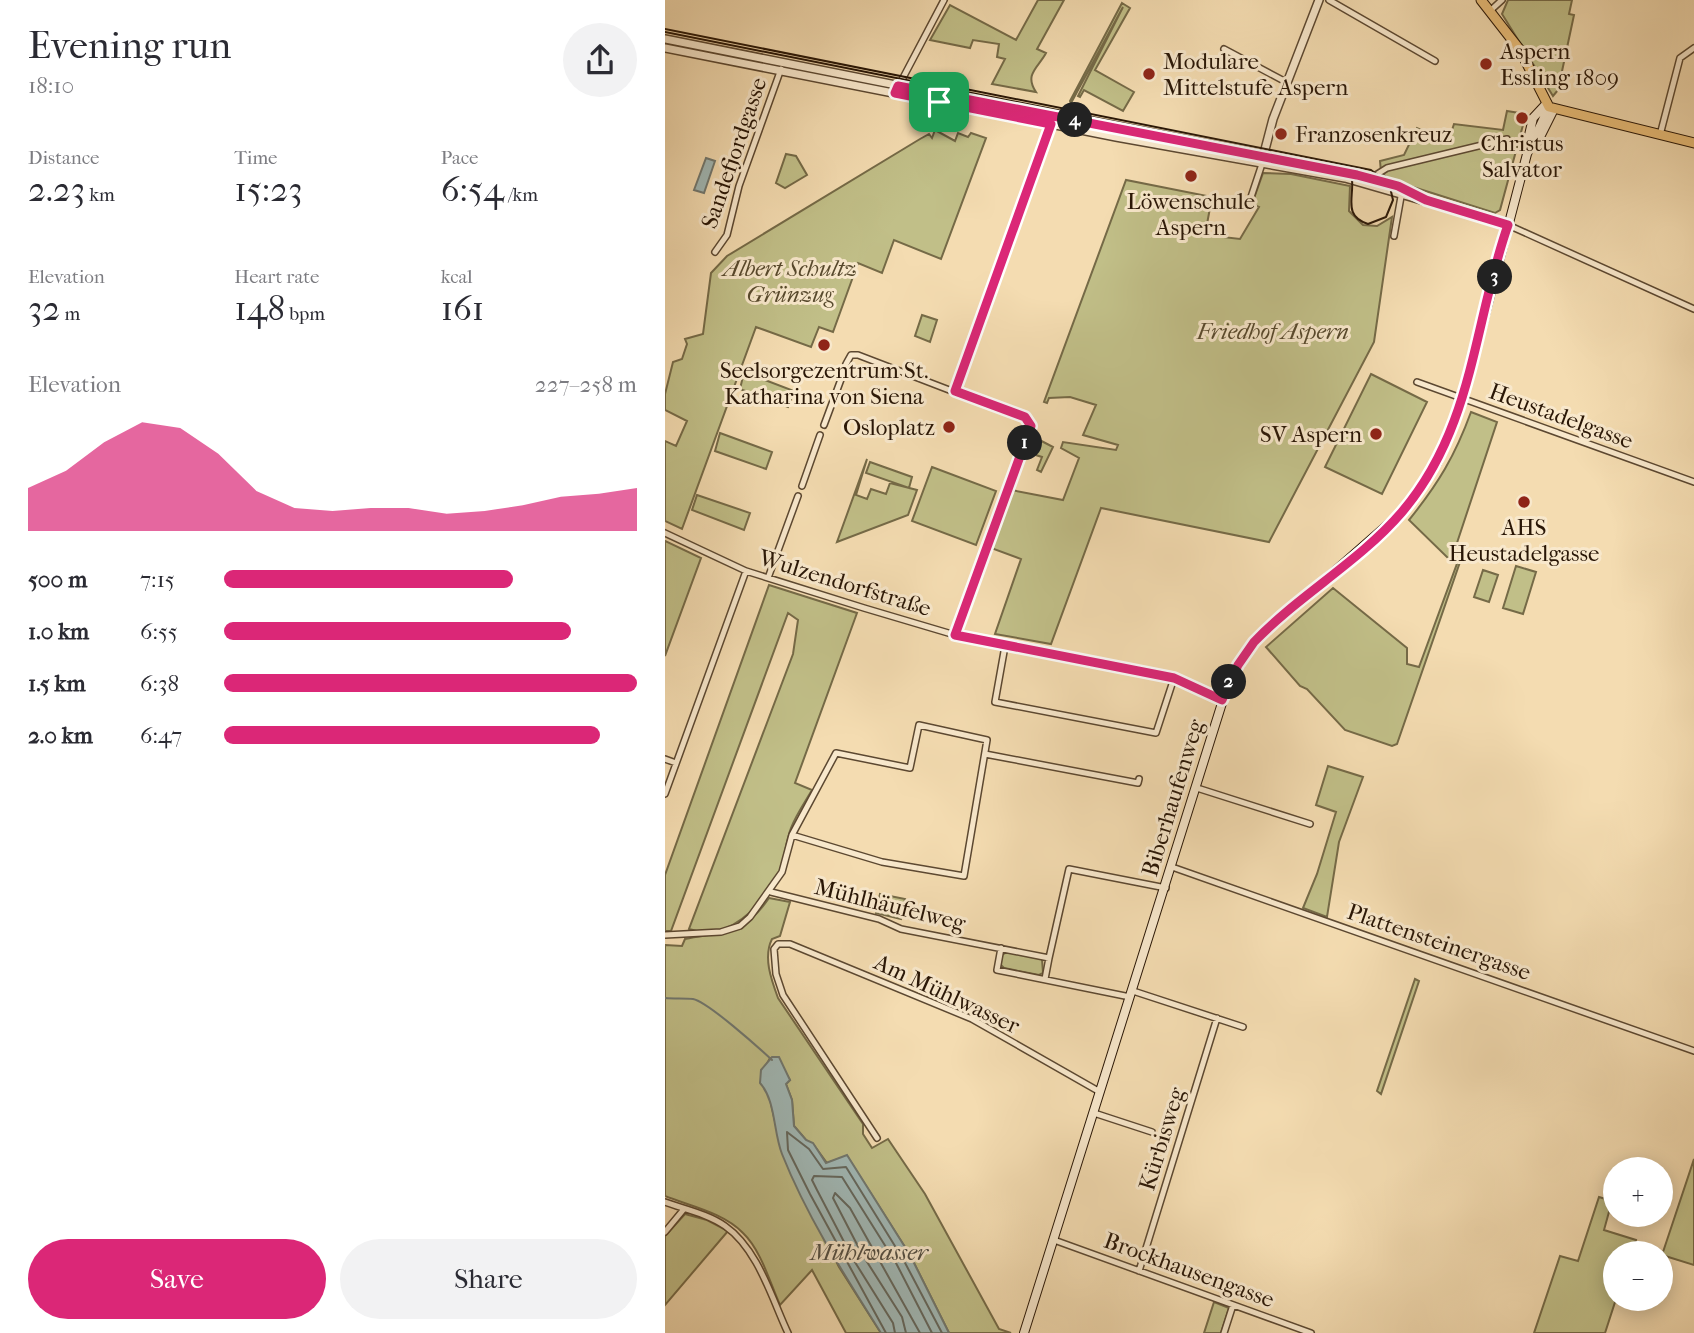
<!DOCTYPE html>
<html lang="en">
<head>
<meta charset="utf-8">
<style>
	body { margin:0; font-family:"IM FELL French Canon",serif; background:#f2f2f3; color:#2b2b33; height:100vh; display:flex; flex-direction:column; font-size:26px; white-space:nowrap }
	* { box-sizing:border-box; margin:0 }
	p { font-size:23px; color:#7c7c81 }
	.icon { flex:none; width:38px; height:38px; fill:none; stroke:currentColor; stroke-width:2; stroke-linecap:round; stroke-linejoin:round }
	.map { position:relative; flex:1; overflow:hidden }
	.sheet { display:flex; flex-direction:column; background:#fff; width:665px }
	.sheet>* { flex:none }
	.tools { position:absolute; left:938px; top:1157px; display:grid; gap:14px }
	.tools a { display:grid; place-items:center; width:70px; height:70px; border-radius:50%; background:#fff; box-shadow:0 4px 18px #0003; font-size:35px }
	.pin { position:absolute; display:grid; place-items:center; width:60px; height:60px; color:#fff; margin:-30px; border-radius:14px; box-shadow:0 4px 10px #0006 }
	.km { position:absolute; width:35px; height:35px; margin:-18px; border-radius:50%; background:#222; color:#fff; font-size:19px; line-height:35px; text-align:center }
	.round { display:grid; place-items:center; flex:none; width:74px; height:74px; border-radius:37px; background:#f2f2f3 }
	.summary { display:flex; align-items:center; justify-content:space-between; height:119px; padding:0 28px }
	h1 { font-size:38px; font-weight:600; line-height:52px }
	.stats { display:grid; grid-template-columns:repeat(3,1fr); gap:10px; height:119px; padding:7px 28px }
	.stats div { display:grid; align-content:center }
	.stats b { font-size:35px; font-weight:600 }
	.stats small { font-size:19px; font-weight:400 }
	.stats p { font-size:19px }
	.chart { height:196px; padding:14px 28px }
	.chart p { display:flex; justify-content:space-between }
	.chart svg { width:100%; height:126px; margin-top:7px; fill:#db2777; opacity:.7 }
	.cta { display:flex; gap:14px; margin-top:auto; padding:14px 28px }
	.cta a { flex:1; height:80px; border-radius:42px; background:#db2777; color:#fff; font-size:28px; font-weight:600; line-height:80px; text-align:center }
	.cta a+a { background:#f2f2f3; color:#2b2b33 }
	ul { padding:0 28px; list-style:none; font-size:23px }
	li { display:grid; grid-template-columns:112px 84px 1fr; align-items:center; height:52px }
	li i { height:18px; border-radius:9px; background:#db2777 }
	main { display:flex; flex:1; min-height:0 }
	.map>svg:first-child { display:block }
</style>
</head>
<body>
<main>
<section class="sheet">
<div class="summary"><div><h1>Evening run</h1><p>18:10</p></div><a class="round"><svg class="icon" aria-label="share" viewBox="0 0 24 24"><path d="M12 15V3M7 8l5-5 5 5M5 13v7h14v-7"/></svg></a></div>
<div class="stats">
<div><p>Distance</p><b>2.23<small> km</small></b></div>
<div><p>Time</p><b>15:23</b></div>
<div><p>Pace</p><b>6:54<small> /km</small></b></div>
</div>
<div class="stats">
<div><p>Elevation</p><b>32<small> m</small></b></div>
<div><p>Heart rate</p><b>148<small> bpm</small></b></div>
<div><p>kcal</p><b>161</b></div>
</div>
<div class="chart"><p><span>Elevation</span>227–258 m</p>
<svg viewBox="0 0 160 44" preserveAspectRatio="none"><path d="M0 44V29L10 23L20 13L30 6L40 8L50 17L60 30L70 36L80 37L90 36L100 36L110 38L120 37L130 35L140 32L150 31L160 29V44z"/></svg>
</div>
<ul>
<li><b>500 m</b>7:15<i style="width:70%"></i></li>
<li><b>1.0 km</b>6:55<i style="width:84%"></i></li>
<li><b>1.5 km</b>6:38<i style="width:100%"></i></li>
<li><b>2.0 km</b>6:47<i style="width:91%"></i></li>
</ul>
<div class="cta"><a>Save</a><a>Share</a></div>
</section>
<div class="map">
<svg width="1029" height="1333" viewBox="0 0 1029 1333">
	<rect width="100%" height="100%" fill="#f4dcb1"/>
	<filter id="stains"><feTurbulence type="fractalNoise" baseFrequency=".00286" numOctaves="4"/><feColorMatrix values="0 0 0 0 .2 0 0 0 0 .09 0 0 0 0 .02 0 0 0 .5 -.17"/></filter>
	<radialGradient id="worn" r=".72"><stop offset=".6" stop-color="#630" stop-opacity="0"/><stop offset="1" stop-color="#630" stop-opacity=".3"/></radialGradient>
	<path fill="#c1bf88" stroke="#756a47" stroke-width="2" d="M373 0H399L372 49 381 53C373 68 359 74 371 92L327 84 340 59 332 57 334 44 308 40 305 48 265 40 285 5 351 40Z
		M843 0H907L904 14 909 15 893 90 888 96 837 14Z
		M457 3 465 8 430 70 469 92 458 111 419 90 415 97 413 96 458 7 406 103 405 101Z
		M842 111 861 114 835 210 830 213 723 179 716 172 715 161 739 155 752 128 774 138 785 136 789 124 838 130Z
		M270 130 290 141 293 133 303 137 306 133 321 138 276 259 229 240 217 273 193 263 168 332 154 327 146 347 91 327 17 529 0 521V441L11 446 22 421 0 410V394L8 362 17 359 22 344 20 339 38 334 46 273 62 256 255 139 264 134 267 138Z
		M121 154 131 156 142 175 120 188 111 183Z
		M598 173 626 174 685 186 684 211 698 225 712 226 727 217 709 342 604 542 436 508 386 644 330 634 356 559 326 548 346 490 398 500 414 458 396 448 398 442 451 450 453 445 418 435 431 405 405 397 384 398 382 403 379 402 461 180 547 197 540 235 575 239 594 207 587 204Z
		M257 315 272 320 265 342 250 336Z
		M79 372 129 391 123 407 75 389Z
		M706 374 762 402 717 494 660 467Z
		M806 412 832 422 786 561 744 520C773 484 790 456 806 412Z
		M55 433 107 452 101 469 50 451Z
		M367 436 388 447 376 472 372 470 377 457 361 452Z
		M202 459 191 495 202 499 206 489 221 494 225 483 252 490 243 515 172 542Z
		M205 462 247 477 244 488 201 473Z
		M267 467 331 491 311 545 247 521Z
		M32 495 85 513 79 530 27 510Z
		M0 541 36 558 0 656Z
		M793 561 795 562 732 744 727 746 680 730 642 689 635 686 601 647 668 588 742 648V664L754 667Z
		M851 566 871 572 858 614 838 608Z
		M818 570 833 575 824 602 809 597Z
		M104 585 192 613 130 783 147 790C140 802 131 815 126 828 120 843 120 861 113 875 96 906 64 943 24 929L128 654 133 620 123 613 6 931H0V875Z
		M663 766 698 777 674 842 662 917 638 908 652 874 671 812 651 805Z
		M215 894 240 899 236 919 211 913Z
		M104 898 125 902 115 936 107 939C98 957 106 979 113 998L198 1124V1134L207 1148 223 1139 260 1194 334 1329 346 1333H284L245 1255 182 1156 162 1163 148 1144 141 1140 129 1126 127 1100 121 1084 125 1080 112 1058H105L96 1075 103 1091 117 1152 174 1267 216 1333H181L147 1270 115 1305C105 1283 96 1250 78 1233 59 1213 25 1206 0 1196V945L17 946 20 939C61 931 78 936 104 898Z
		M342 952 377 959 378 973 374 975 339 968 335 964 337 955Z
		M750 979 754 981 752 987 716 1094 712 1091Z
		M1029 1159V1265L997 1255Z
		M934 1197 947 1201 939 1230 971 1240 967 1253H950L951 1299 940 1333H869L895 1256 913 1261Z
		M20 1214 42 1220 63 1231 0 1305V1236Z
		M549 1302 564 1308 556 1333H539Z"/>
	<path fill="#a1b9b7" stroke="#717870" stroke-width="2" d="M41 158 50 161 39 193 29 190Z
		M107 1057H114L125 1080 121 1084 127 1100 129 1126 141 1140 148 1143 161 1163 182 1155 245 1255 284 1333H216C180 1276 142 1217 117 1154 108 1131 111 1101 95 1083L96 1070Z"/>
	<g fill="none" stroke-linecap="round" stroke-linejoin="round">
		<path stroke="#65685e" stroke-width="2" d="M221 1333 145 1194 123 1150 122 1132 144 1149 158 1169 181 1167 238 1259 277 1333
			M230 1333 228 1323 188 1259 152 1190 147 1180 149 1176 177 1177 231 1263 267 1333
			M241 1333 237 1317 197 1254 168 1198 170 1193 185 1208 255 1333"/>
		<path stroke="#717870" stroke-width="2" d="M0 998C9 999 19 998 28 999 43 1002 94 1048 107 1060"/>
		<g stroke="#5c4831" stroke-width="8">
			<path id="minor" d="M664 0 770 61
				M826 10 837 0
				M559 49 621 82
				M230 93 279 0
				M995 135 1015 58 1029 48
				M703 180 722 168 842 139
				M584 203 597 164
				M843 225 1029 309
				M729 236 737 191
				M50 252 62 235 74 186 116 69
				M181 364 186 355H193L365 421 290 635
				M752 382 1029 482
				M290 391 388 116
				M159 425 178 374
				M137 486 155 435
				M0 533 81 571 199 608 290 635 509 678 557 700
				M103 578 133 496
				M340 646 330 702 491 733 509 678
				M320 754 473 783 474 779
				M0 759 11 763
				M532 788 645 824
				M0 794 81 571
				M507 867 1029 1051
				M106 892 214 919 236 929 384 958 380 979
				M0 935 56 932 75 926 85 917 117 872 127 835 171 753 245 768 254 725 322 740 299 876 217 862 127 835
				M336 948 332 970 465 997
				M384 958 404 869 501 888
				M468 991 578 1027
				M429 1113 487 1132
				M212 1138 118 995 111 974 109 949 113 944H125L307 1019 435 1092
				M0 1202C19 1209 43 1214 60 1226 93 1249 107 1299 123 1333
				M0 1232 19 1209
				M389 1240 646 1333
				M474 1271 552 1018
				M559 1333 568 1305"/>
		</g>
		<g stroke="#5c4831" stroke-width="10">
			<path id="tertiary" d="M0 39 633 165
				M0 48 451 137 680 178 843 225
				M597 161 608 119 654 0
				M652 168 704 178 752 193"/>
		</g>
		<g stroke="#291606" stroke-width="10">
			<path id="secondary" d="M871 145 889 109
				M861 148 868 118 882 103
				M359 1333 563 684 589 642 735 514 772 463 798 399 862 154 884 107"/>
		</g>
		<g stroke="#291606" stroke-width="11">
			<path id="primary" d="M816 0 855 50 884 107 1029 143"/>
		</g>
		<use href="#minor" stroke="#f8e8cc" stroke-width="5"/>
		<use href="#tertiary" stroke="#f8e8cc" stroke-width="7"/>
		<use href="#secondary" stroke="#f8e8cc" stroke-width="8"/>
		<use href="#primary" stroke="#eabe78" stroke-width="9"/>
		<path stroke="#291606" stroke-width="2" d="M0 29 706 170 724 183 728 200 721 217 703 224C678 216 689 198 687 179L673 166 0 32"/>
	</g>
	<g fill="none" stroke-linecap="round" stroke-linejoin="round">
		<g stroke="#fff" stroke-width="14">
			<path id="route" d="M233 86 692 175 733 186 761 200 843 225C808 325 809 427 737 512 694 562 634 595 589 642L573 665 557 700 509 678 290 635 366 426 360 417 290 391 386 124 230 93Z"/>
		</g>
		<use href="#route" stroke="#db2777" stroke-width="9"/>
	</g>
	<g fill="#8f2418" stroke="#f8e8cc" stroke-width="2.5">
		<circle cx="821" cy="64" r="7"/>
		<circle cx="484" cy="74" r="7"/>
		<circle cx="857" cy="118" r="7"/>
		<circle cx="616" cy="134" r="7"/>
		<circle cx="526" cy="176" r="7"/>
		<circle cx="159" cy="345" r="7"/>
		<circle cx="284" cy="427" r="7"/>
		<circle cx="711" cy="434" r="7"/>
		<circle cx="859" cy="502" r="7"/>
	</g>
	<g text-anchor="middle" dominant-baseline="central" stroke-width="6" stroke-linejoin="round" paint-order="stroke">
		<g font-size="23" fill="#291606" stroke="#f8e8cc">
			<text x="835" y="51" text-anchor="start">Aspern<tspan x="835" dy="26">Essling 1809</tspan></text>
			<text x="498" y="61" text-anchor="start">Modulare<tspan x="498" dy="26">Mittelstufe Aspern</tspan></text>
			<text x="630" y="134" text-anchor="start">Franzosenkreuz</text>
			<text x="857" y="143">Christus<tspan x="857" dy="26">Salvator</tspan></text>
			<text x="526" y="201">Löwenschule<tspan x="526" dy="26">Aspern</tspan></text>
			<text x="159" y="370">Seelsorgezentrum St.<tspan x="159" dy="26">Katharina von Siena</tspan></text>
			<text x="270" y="427" text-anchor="end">Osloplatz</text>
			<text x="697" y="434" text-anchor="end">SV Aspern</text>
			<text x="859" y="527">AHS<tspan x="859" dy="26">Heustadelgasse</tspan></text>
		</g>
		<g font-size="23" fill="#291606" stroke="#f8e8cc">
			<text transform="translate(69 153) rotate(-71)">Sandefjordgasse</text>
			<text transform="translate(896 416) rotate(20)">Heustadelgasse</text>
			<text transform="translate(180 583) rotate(17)">Wulzendorfstraße</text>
			<text transform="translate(508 798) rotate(-73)">Biberhaufenweg</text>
			<text transform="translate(225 905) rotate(14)">Mühlhäufelweg</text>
			<text transform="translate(774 942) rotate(19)">Plattensteinergasse</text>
			<text transform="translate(282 994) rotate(25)">Am Mühlwasser</text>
			<text transform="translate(497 1139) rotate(-73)">Kürbisweg</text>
			<text transform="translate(524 1270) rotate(20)">Brockhausengasse</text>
		</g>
		<g font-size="23" font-style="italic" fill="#57492d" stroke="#f8e8cc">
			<text x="125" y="268">Albert Schultz<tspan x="125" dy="26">Grünzug</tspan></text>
			<text x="608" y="331">Friedhof Aspern</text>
		</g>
		<g font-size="24" font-style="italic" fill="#534f44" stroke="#f8e8cc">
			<text x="204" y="1252">Mühlwasser</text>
		</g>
	</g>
	<rect width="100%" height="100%" filter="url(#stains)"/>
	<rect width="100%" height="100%" fill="url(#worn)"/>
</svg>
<div class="tools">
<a>+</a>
<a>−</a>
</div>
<div class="pin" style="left:274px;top:102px;background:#1e9e55"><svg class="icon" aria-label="arrive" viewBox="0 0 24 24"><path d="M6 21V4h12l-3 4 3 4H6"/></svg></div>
<b class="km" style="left:360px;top:443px">1</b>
<b class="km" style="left:564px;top:682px">2</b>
<b class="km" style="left:830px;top:277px">3</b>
<b class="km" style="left:410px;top:120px">4</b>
</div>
</main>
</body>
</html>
